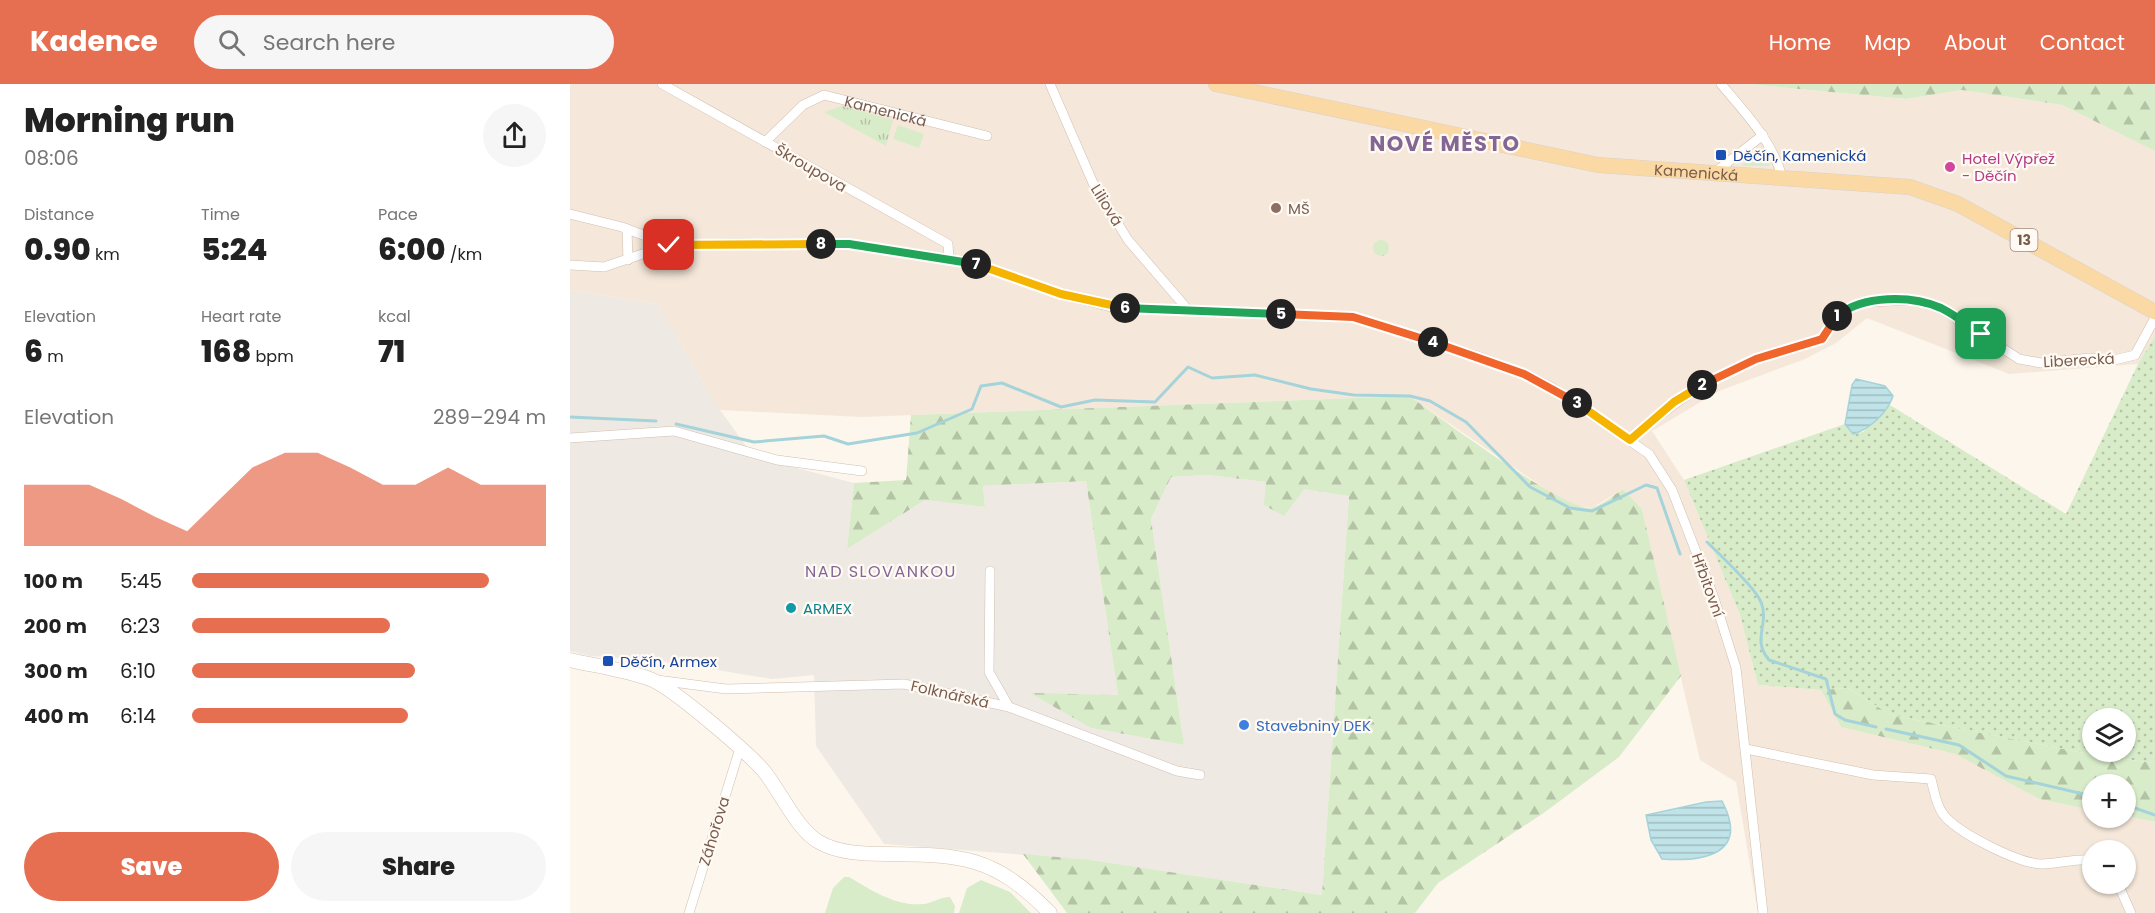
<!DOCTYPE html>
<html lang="en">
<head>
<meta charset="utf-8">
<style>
	body { margin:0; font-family:Poppins,sans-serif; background:#f6f6f6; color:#222; height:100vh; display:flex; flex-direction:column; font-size:22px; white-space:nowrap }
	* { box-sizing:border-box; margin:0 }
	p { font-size:20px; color:#767676 }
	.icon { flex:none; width:33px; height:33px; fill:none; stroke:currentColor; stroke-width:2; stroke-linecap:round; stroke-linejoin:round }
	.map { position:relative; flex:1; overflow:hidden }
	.sheet { display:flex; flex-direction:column; background:#fff; width:570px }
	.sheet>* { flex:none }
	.controls { position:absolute; left:1512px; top:624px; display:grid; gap:12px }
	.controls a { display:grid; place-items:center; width:54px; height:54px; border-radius:50%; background:#fff; box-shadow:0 2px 4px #0004; font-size:30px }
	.pin { position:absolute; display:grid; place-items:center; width:51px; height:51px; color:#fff; margin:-26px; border-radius:12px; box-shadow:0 3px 9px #0006 }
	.km { position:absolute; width:30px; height:30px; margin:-15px; border-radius:50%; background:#222; color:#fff; font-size:16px; line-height:30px; text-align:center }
	.round { display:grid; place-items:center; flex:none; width:63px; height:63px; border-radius:32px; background:#f6f6f6 }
	.overview { display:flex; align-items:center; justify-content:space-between; height:102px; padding:0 24px }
	h1 { font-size:33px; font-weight:800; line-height:45px }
	.metrics { display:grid; grid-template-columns:repeat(3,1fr); gap:9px; height:102px; padding:6px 24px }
	.metrics div { display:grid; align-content:center }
	.metrics b { font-size:30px; font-weight:800 }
	.metrics small { font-size:16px; font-weight:400 }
	.metrics p { font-size:16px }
	.chart { height:168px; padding:12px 24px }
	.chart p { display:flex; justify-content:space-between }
	.chart svg { width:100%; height:108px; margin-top:6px; fill:#e76f51; opacity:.7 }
	.button { display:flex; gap:12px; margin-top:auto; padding:12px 24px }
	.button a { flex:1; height:69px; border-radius:36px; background:#e76f51; color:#fff; font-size:24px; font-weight:800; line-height:69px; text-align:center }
	.button a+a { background:#f6f6f6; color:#222 }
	ul { padding:0 24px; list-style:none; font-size:20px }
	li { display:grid; grid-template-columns:96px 72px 1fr; align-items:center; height:45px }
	li i { height:15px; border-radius:8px; background:#e76f51 }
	header { display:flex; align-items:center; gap:36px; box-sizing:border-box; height:84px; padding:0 30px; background:#e76f51; color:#fff }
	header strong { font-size:28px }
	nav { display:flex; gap:33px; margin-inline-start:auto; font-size:21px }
	.search { width:420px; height:54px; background:#f6f6f6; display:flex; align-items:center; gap:15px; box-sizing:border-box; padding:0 21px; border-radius:33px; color:#767676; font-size:22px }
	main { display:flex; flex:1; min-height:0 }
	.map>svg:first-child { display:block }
</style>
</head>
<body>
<header>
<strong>Kadence</strong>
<div class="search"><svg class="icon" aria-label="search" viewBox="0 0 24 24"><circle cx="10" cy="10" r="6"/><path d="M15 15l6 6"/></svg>Search here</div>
<nav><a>Home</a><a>Map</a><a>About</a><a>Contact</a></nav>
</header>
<main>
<section class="sheet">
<div class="overview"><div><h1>Morning run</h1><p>08:06</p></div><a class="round"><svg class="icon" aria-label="share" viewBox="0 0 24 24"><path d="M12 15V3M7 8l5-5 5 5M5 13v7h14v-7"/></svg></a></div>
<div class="metrics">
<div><p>Distance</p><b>0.90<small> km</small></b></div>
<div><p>Time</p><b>5:24</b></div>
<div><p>Pace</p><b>6:00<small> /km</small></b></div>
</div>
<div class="metrics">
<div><p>Elevation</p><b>6<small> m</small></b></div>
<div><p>Heart rate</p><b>168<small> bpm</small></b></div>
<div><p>kcal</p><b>71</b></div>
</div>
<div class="chart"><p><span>Elevation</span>289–294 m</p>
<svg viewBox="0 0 160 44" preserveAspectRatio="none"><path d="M0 44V19L10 19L20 19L30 25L40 32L50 38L60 25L70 12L80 6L90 6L100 12L110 19L120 19L130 12L140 19L150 19L160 19V44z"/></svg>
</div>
<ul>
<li><b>100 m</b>5:45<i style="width:84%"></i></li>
<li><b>200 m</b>6:23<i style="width:56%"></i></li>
<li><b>300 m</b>6:10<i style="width:63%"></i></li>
<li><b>400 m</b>6:14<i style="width:61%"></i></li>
</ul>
<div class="button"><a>Save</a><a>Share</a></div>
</section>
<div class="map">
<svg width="1585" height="829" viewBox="0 0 1585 829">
	<defs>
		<pattern id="forest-firs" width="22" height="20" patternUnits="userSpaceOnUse" patternTransform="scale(1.5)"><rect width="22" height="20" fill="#d8ecc9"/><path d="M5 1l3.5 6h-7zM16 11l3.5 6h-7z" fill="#b4c2a5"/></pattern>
		<pattern id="park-tufts" width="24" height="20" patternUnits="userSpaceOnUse" patternTransform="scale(1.5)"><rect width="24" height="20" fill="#d8ecc9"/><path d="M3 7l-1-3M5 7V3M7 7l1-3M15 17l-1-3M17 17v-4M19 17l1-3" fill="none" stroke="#b4c2a5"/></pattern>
		<pattern id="garden-dots" width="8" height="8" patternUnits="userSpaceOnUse" patternTransform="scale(1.5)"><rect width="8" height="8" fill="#d8ecc9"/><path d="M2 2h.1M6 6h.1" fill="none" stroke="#b4c2a5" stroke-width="1.8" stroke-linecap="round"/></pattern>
		<pattern id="water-rules" width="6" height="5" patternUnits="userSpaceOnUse" patternTransform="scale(1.5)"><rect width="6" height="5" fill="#bfe3e8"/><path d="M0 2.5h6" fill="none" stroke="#a0bbbe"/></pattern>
	</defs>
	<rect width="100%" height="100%" fill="#fdf6ec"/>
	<path fill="#f5e8da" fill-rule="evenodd" d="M0 0H1177L1336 15 1392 6 1492 21 1585 67V252L1568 280 1439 290 1297 234 1266 259 1235 275 1149 307 1082 347 1114 396 1170 531 1188 601 1251 606 1271 643 1385 670 1469 715 1522 726V734L1556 732 1585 738V829H1188L1166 698 1130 676 1072 425 1053 405 1022 424 1005 422 980 408 839 312 291 333 150 326 87 220 0 206ZM1522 766H1556V800H1522Z"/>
	<path fill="#efe9e4" d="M0 206 87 220 150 326 184 373 284 399 277 465 355 416 415 423 413 402 516 397 548 611 462 610 521 644 614 661 581 435 601 393 638 391 696 398 779 412 752 811 521 776 314 760 246 662 244 591 202 595 86 576 20 572 0 567Z"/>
	<path fill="#d8ecc9" d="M328 41 354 50 349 64 323 55Z
		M1191 64 1198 65 1201 76 1199 82H1171Z
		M274 793H279C301 806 326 823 354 820 362 819 370 813 380 813L385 822 384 829H255L263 804Z
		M411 796 440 808 461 829H389L397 804Z"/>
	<path fill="url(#forest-firs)" d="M1177 0H1585V67L1492 21 1392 6 1336 15Z
		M839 312C867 331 997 429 1022 424 1032 421 1044 411 1053 405L1072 425 1111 592 1049 673 975 728 868 799 845 829H497L453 770 521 776 752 811 779 412 734 405 714 432 694 421 696 398 638 391 601 393 581 435 614 661 521 644 460 609 548 611 516 397 413 402 415 423 355 416 277 465 284 399 336 396 341 331Z
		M1278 604 1321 631 1529 672 1585 679V738L1556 732V700H1522V726L1469 715 1385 670 1271 643 1251 606Z"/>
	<path fill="url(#park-tufts)" d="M272 22 323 36 316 62 254 28Z
		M803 164a8 8 0 1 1 16 0a8 8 0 1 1-16 0Z"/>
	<path fill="url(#garden-dots)" fill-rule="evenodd" d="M1585 252V679L1529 672 1321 631 1278 604 1251 606 1188 601 1170 531 1114 396 1275 340 1283 350 1293 348 1320 321 1496 430 1568 280ZM1522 634H1556V668H1522Z"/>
	<path fill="url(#water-rules)" stroke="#a5d3da" stroke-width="1.5" d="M1286 295 1315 302 1323 312C1318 328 1299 346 1283 350L1275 340 1282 301Z
		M1152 717C1180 770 1134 778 1092 775L1081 756 1076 731 1136 718Z"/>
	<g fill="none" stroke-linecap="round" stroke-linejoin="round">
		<path stroke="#a5d3da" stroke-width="3" d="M0 333 86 337
			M106 340 184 358 254 352 278 360 347 349 402 325 411 302 432 299 491 323 525 316 585 318 618 283 642 294 685 291 741 305 784 311 840 312 860 317 896 338 960 403 1000 424 1022 427 1076 401 1087 404 1110 470
			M1137 458C1150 471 1185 503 1191 518 1200 540 1181 555 1199 576L1256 595 1265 630 1275 636 1306 643
			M1316 645 1389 661 1436 692 1522 712
			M1556 721 1585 731"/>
		<g stroke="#d1beb0" stroke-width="10">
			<g id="street">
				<path d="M92 0 378 160 379 175"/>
				<path d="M480 0 523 99 558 156 619 227"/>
				<path d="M1151 0C1175 29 1202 56 1212 93"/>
				<path id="s1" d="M195 58 233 21 254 11 417 52"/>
				<path d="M1144 89 1193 51"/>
				<path d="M0 130 52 143 99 161"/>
				<path d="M57 145 58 176"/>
				<path d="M0 181 34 183 99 161 189 159 279 160 400 178 491 210 541 223 783 233 907 272 955 290 983 304 1079 370 1102 406 1144 514 1166 584 1193 829"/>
				<path d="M0 354 104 347 207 376 292 387"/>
				<path d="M1060 356C1098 323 1137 294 1185 276 1207 267 1230 264 1252 255L1266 234 1276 225 1299 218 1348 216 1372 225 1449 275 1471 279 1520 274 1544 276 1565 271 1585 234"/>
				<path d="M420 487 419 588 439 623"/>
				<path d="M87 596 156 605 334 600 439 623 607 687 630 691"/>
				<path d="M1176 665 1303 691 1361 695C1364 706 1366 721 1373 730 1387 749 1448 779 1471 780 1488 780 1506 774 1522 776"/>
				<path d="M1548 800 1561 829"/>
				<path d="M119 829 170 664"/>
			</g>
		</g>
		<g stroke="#d6c0b0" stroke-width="15">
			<path id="secondary" d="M0 576C26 582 55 586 80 595 102 603 176 667 193 686 210 706 226 745 249 758 268 769 293 770 315 770 392 771 423 771 480 829"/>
		</g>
		<g stroke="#dad1cd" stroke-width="16">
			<g id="primary">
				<path id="s2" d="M646 0 1028 81 1340 103 1388 120 1585 228"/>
			</g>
		</g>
		<use href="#street" stroke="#fff" stroke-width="9"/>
		<use href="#secondary" stroke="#fff" stroke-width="14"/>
		<use href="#primary" stroke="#fbd9a5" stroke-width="15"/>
	</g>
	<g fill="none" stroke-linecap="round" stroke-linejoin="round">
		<g stroke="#fff" stroke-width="12">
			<path id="split-1" d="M1267 232C1293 211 1341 211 1371 224 1385 231 1398 241 1411 250"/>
		</g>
		<g stroke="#fff" stroke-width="12">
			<path id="split-2" d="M1132 301 1186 275 1252 255 1267 232"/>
		</g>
		<g stroke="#fff" stroke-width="12">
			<path id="split-3" d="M1007 319 1060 356 1104 318 1132 301"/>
		</g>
		<g stroke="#fff" stroke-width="12">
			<path id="split-4" d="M863 258 954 290 1007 319"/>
		</g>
		<g stroke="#fff" stroke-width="12">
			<path id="split-5" d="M711 230 783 233 863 258"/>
		</g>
		<g stroke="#fff" stroke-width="12">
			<path id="split-6" d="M555 224 711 230"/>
		</g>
		<g stroke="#fff" stroke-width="12">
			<path id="split-7" d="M406 180 491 210 555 224"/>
		</g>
		<g stroke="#fff" stroke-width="12">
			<path id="split-8" d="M251 160H279L406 180"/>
		</g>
		<g stroke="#fff" stroke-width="12">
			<path id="split-9" d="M99 161 251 160"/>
		</g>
		<use href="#split-1" stroke="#22a559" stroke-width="8"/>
		<use href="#split-2" stroke="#f0652b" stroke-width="8"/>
		<use href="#split-3" stroke="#f5b400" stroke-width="8"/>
		<use href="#split-4" stroke="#f0652b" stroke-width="8"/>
		<use href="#split-5" stroke="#f0652b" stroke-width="8"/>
		<use href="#split-6" stroke="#22a559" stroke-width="8"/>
		<use href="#split-7" stroke="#f5b400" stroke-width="8"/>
		<use href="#split-8" stroke="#22a559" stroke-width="8"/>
		<use href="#split-9" stroke="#f5b400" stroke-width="8"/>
	</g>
	<g fill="#1a4fb4" stroke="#fffaf3" stroke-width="2">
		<rect x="1145" y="65" width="12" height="12" rx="3"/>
		<rect x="32" y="571" width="12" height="12" rx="3"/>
	</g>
	<circle fill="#d1479c" stroke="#fffaf3" stroke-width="2" cx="1380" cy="83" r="6"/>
	<circle fill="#8d6e63" stroke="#fffaf3" stroke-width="2" cx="706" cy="124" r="6"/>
	<circle fill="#0f9aa8" stroke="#fffaf3" stroke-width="2" cx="221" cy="524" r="6"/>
	<circle fill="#3f7fe0" stroke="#fffaf3" stroke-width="2" cx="674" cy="641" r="6"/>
	<g text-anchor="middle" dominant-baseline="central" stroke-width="4.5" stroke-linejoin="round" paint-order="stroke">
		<rect fill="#fffaf3" stroke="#a28b7f" stroke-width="1.5" x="1440.5" y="145" width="27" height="22" rx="4.5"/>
		<g font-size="14" font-weight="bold" fill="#7a5c4d">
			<text x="1454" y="156">13</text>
		</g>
		<g font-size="15" fill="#7a5c4d" stroke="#fffaf3">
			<text stroke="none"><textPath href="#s1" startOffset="140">Kamenická</textPath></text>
			<text transform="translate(241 84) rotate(30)">Škroupova</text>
			<text stroke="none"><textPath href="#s2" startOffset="489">Kamenická</textPath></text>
			<text transform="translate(537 121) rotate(58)">Liliová</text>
			<text transform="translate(1509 276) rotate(-3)">Liberecká</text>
			<text transform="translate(1138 501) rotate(70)">Hřbitovní</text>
			<text transform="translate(380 610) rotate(13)">Folknářská</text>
			<text transform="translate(144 747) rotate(-73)">Záhořova</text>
		</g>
		<g font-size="15" fill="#164399" stroke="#fffaf3" text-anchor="start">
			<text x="1163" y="71">Děčín, Kamenická</text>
			<text x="50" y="577">Děčín, Armex</text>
		</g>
		<g font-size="15" fill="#b23c85" stroke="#fffaf3" text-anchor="start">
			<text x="1392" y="74">Hotel Výpřež<tspan x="1392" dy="17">- Děčín</tspan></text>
		</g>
		<g font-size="15" fill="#785e54" stroke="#fffaf3" text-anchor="start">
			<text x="718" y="124">MŠ</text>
		</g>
		<g font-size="15" fill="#0d838f" stroke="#fffaf3" text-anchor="start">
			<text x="233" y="524">ARMEX</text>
		</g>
		<g font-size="15" fill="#366cbe" stroke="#fffaf3" text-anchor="start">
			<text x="686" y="641">Stavebniny DEK</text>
		</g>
		<g font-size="16" letter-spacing="1.5" fill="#846695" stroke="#fffaf3">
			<text x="311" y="487">NAD SLOVANKOU</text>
		</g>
		<g font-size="21" font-weight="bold" letter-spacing="1.5" fill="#846695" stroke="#fffaf3">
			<text x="875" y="59">NOVÉ MĚSTO</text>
		</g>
	</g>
</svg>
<div class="controls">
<a><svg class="icon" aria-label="layers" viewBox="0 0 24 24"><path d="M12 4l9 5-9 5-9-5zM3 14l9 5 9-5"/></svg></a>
<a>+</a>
<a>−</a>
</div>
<div class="pin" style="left:1411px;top:250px;background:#1e9e55"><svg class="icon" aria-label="arrive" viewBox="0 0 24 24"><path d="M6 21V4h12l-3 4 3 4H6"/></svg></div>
<div class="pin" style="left:99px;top:161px;background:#d93025"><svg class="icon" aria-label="check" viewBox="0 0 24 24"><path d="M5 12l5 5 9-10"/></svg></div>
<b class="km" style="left:1267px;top:232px">1</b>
<b class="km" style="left:1132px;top:301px">2</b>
<b class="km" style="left:1007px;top:319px">3</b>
<b class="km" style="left:863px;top:258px">4</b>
<b class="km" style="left:711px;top:230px">5</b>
<b class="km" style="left:555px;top:224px">6</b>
<b class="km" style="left:406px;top:180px">7</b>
<b class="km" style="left:251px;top:160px">8</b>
</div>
</main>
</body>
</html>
